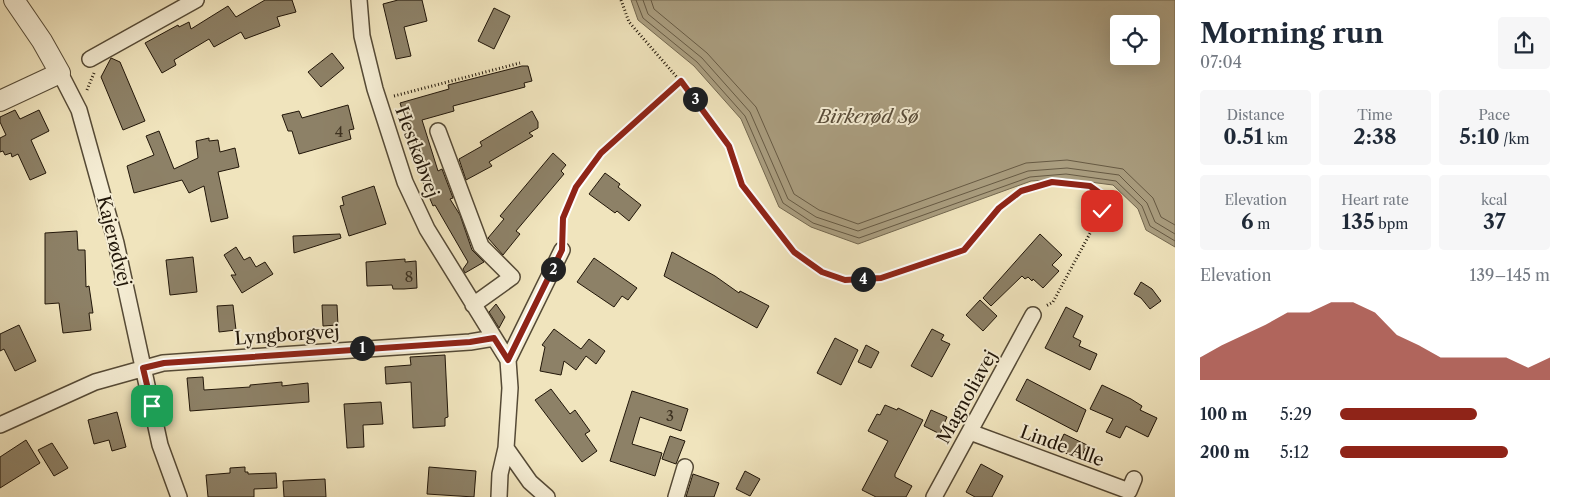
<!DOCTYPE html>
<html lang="en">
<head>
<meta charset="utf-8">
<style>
	body { margin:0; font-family:"Libre Caslon Text",serif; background:#f6f6f7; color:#1f2937; height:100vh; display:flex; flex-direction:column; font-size:19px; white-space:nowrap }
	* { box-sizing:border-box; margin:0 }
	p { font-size:16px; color:#747a83 }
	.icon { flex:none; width:28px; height:28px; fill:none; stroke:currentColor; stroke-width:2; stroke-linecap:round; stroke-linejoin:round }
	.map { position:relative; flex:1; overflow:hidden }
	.panel { display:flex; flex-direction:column; background:#fff; width:400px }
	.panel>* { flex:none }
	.buttons { position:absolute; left:1110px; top:15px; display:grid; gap:10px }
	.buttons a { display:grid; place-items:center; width:50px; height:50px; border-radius:5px; background:#fff; box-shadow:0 5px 20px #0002; font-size:25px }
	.pin { position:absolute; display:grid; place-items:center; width:42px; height:42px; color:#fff; margin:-21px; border-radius:10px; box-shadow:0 2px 8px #0006 }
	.km { position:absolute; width:25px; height:25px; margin:-12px; border-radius:50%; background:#222; color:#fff; font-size:14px; line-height:25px; text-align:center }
	.round { display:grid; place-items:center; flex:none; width:52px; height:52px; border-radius:5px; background:#f6f6f7 }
	.head { display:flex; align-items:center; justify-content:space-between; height:85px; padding:0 25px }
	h1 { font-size:28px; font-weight:700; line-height:38px }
	.figures { display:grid; grid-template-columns:repeat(3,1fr); gap:8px; height:85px; padding:5px 25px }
	.figures div { display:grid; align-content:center; border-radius:5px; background:#f6f6f7; text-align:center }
	.figures b { font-size:21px; font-weight:700 }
	.figures small { font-size:14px; font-weight:400 }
	.figures p { font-size:14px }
	.chart { height:140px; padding:10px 25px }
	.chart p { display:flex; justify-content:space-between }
	.chart svg { width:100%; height:90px; margin-top:5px; fill:#8f2418; opacity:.7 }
	ul { padding:0 25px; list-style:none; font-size:16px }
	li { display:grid; grid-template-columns:80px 60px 1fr; align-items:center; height:38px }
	li i { height:12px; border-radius:6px; background:#8f2418 }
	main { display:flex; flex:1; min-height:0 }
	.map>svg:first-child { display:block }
</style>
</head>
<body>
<main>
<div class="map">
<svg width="1175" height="497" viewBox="0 0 1175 497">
	<rect width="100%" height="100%" fill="#f0e4bd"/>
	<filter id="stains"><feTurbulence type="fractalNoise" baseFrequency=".004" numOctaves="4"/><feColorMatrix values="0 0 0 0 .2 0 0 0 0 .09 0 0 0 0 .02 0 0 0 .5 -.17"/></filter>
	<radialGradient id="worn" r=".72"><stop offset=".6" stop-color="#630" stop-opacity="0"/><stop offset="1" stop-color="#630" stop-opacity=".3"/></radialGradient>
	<path fill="#aa9e80" stroke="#736850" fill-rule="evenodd" d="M631 0H1175V247L1146 230 1138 209 1113 185 1066 179 1031 181 858 244 811 227 779 207 741 119 694 66 638 20ZM1119 24H1151V56H1119Z"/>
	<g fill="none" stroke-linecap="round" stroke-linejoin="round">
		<path stroke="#665a44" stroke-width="1" d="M636 0 643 18 697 62 745 116 783 203 813 223 859 238 1030 177 1066 174 1116 181 1142 206 1150 226 1175 241
			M643 0 648 14 702 58 750 112 788 199 816 217 858 231 1028 171 1067 168 1119 175 1147 203 1155 222 1175 234
			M651 0 654 9 707 53 756 107 794 194 819 210 858 224 1026 163 1067 160 1123 169 1153 198 1161 217 1175 225"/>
	</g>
	<path fill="#8d8167" stroke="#211609" d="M265 0H292L296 12 277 17 280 26 245 39 241 32 214 47 209 39 174 60 176 65 162 73 145 43 178 25 179 27 189 22 191 29 228 6 236 17Z
		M398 0H422L427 21 404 27 411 56 396 59 383 4Z
		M494 8 510 16 494 49 478 41Z
		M332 53 344 68 321 87 308 72Z
		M111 58 120 62 145 121 123 130 101 77Z
		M522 66H528L532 81 524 83 525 87 453 106 454 111 422 120 438 171 442 169 453 198 450 199 460 215 472 250 484 262 465 273 463 269 468 262 435 205 433 206 422 180 424 179 400 103 449 89 448 85Z
		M348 105 354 129 349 130 351 139 299 154 292 131H288L282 115 299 111 302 118Z
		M15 110 20 119 39 110 49 131 31 140 46 173 30 180 18 154 12 157 11 153 5 155 3 151 0 152V138L6 135 0 122V117Z
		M532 111 538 122V128L529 133 533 136 489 162 492 166 466 180 459 159 482 146 480 142Z
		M159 131 174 169 198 158 196 141 209 138V141L218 140 220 152 235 148 239 167 218 172 228 218 211 222 204 186 189 193 182 180 134 193 127 166 154 155 146 136Z
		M553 153 566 165 561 171 564 174 516 231 520 234 503 255 488 238 504 219 500 216Z
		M605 173 620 184 618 187 641 205 629 221 617 211 615 213 589 194Z
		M374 186 386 224 349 236 340 206 344 205 342 197Z
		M77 231 78 250H85L86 287 89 286 93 313H89L91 330 63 333 59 303 45 304V233Z
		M340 234 341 238 294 253 293 236Z
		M1040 234 1062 255 1052 265 1059 271 1043 288 1033 279 1032 281 1028 277 1025 279 1022 276 991 306 983 298Z
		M236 247 244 260 250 257 256 267 265 262 273 274 242 293 231 275H236L224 255Z
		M672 252 715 276 739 293 740 291 769 306 757 328 664 276Z
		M193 257 197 292 170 295 166 260Z
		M594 258 637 288 628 300 622 296 614 307 577 282Z
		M405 259V262L416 261 417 288 404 289H393L392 285 367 286 366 262Z
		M1141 282 1152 289 1161 301 1150 309 1141 298 1134 294Z
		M980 300 997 316 983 331 966 315Z
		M496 304 505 317 499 328 489 312Z
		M233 305 236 330 219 332 217 306Z
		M322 305H337L338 325 323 326Z
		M1066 307 1083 316 1073 337 1081 341 1079 346 1097 354 1090 370 1045 348Z
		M19 325 36 361 15 371 4 349 0 351V334Z
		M554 329 581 349 589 339 605 351 596 364 586 356 576 370 564 361 561 375 540 371 545 347 542 345Z
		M932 329 944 335 941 340 950 344 932 377 911 366Z
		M835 338 858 350 841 385 817 373Z
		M866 345 879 352 871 368 858 362Z
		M445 355 448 417 445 418V426L413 428 411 382 386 384 385 367 411 365 410 357Z
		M203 377 204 390 250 387V385L282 382V386L308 383 309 402 190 411 187 378Z
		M1027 379 1086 410 1077 432 1016 400Z
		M1102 385 1131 399 1142 406 1140 410 1157 418 1148 437 1126 426 1120 438 1106 432 1113 419 1090 409Z
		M551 389 570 414 575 410 590 431 585 434 597 451 582 462 535 400Z
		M632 391 688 409 681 431 640 417 632 444 662 453 655 476 610 461Z
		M381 402 383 424 363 425 364 447 347 448 344 404Z
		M885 405 897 410 898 408 923 420 895 474V477L912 486 906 497H876L862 490 888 441 868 431 877 414 880 415Z
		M931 410 947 417 940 434 924 426Z
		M117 412 126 447 112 451 109 440 94 444 88 420Z
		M1064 434 1087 445 1080 460 1057 449Z
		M670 436 685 441 676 464 662 459Z
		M26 440 40 463 0 488V457Z
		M52 443 68 468 54 476 38 450Z
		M981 464 1003 476 992 497H975L966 492Z
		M245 467V472H248V474L276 473 277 488 254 489V497H208L206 475 230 473V468Z
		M429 467 476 471 474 497 427 494Z
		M745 471 760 479 750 496 736 489Z
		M693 474 719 483 714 497H686Z
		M325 479 326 497H284L283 481Z"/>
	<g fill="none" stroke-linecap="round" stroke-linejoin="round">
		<g stroke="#554a36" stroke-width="18">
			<path id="minor" d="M359 0 362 36 375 89 405 182 427 229 508 360 510 388 506 448 500 474 499 497
				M90 59 196 0
				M60 73 79 110 116 243 160 445 179 497
				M438 131 481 246 512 277 473 305
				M508 360 562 250
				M0 425 95 382 163 363 470 342 494 338
				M970 432 1129 491 1134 479
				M506 448 530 482 547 497
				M676 497 685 467
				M934 497 1033 315"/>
		</g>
		<g stroke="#554a36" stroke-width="22">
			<path id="tertiary" d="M0 101 60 73 42 41 14 0"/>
		</g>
		<path stroke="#211609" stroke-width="3" stroke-dasharray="1 2.5" stroke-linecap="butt" d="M621 0 629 22 688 90 729 146 742 185 794 252 822 272 845 280 881 278 964 250 999 208 1021 191 1052 182 1090 186 1101 194 1102 211 1053 302 1046 306
			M87 90 94 73
			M394 96 520 63
			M562 236C562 230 562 223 563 217 578 161 640 118 681 81"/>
		<use href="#minor" stroke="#f5edd4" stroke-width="15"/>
		<use href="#tertiary" stroke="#f5edd4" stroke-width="20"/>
	</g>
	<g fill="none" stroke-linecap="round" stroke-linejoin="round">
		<g stroke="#fff" stroke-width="10">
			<path id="route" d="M152 406 143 368 164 363 470 342 494 338 508 360 562 250 563 218 576 187 601 153 681 81 729 146 742 185 794 252 822 272 845 280 881 278 964 250 999 208 1021 191 1052 182 1090 186 1101 194 1102 211"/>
		</g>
		<use href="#route" stroke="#8f2418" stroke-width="6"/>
	</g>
	<g text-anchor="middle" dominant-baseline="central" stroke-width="4" stroke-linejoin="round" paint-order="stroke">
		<g font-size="15" fill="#3c3120">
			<text x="339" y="131">4</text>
			<text x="409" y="276">8</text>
			<text x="670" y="415">3</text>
		</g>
		<g font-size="18" fill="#211609" stroke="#f5edd4">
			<text transform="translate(417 152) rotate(70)">Hestkøbvej</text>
			<text transform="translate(114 241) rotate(76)">Kajerødvej</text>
			<text transform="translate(287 335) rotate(-4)">Lyngborgvej</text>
			<text transform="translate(967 397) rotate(-61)">Magnoliavej</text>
			<text transform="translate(1062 446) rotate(20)">Linde Alle</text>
		</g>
		<g font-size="19" font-style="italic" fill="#584c39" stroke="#f5edd4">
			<text x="868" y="116">Birkerød Sø</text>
		</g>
	</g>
	<rect width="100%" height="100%" filter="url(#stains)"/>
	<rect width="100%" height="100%" fill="url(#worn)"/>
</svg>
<div class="buttons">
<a><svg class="icon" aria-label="locate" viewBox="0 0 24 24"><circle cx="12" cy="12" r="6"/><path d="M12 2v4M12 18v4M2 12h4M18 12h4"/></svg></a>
</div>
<div class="pin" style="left:152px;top:406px;background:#1e9e55"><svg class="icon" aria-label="arrive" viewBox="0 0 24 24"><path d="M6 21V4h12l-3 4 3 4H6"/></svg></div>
<div class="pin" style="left:1102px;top:211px;background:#d93025"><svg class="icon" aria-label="check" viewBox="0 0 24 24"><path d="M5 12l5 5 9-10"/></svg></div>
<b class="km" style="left:362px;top:348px">1</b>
<b class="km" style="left:553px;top:269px">2</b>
<b class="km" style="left:695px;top:99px">3</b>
<b class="km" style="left:863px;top:279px">4</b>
</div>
<section class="panel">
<div class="head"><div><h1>Morning run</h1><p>07:04</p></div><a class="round"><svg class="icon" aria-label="share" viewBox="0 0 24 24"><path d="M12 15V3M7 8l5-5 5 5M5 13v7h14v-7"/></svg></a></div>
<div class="figures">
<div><p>Distance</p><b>0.51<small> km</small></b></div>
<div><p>Time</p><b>2:38</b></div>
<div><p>Pace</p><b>5:10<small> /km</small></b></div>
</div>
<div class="figures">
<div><p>Elevation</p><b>6<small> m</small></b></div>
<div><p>Heart rate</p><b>135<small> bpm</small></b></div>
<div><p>kcal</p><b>37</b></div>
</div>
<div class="chart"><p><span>Elevation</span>139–145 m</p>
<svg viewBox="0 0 160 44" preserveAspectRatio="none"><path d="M0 44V33L10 27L20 22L30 17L40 11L50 11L60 6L70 6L80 11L90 22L100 27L110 33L120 33L130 33L140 33L150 38L160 33V44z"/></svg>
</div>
<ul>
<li><b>100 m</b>5:29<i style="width:65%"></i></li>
<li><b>200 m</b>5:12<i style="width:80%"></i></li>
</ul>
</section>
</main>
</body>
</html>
